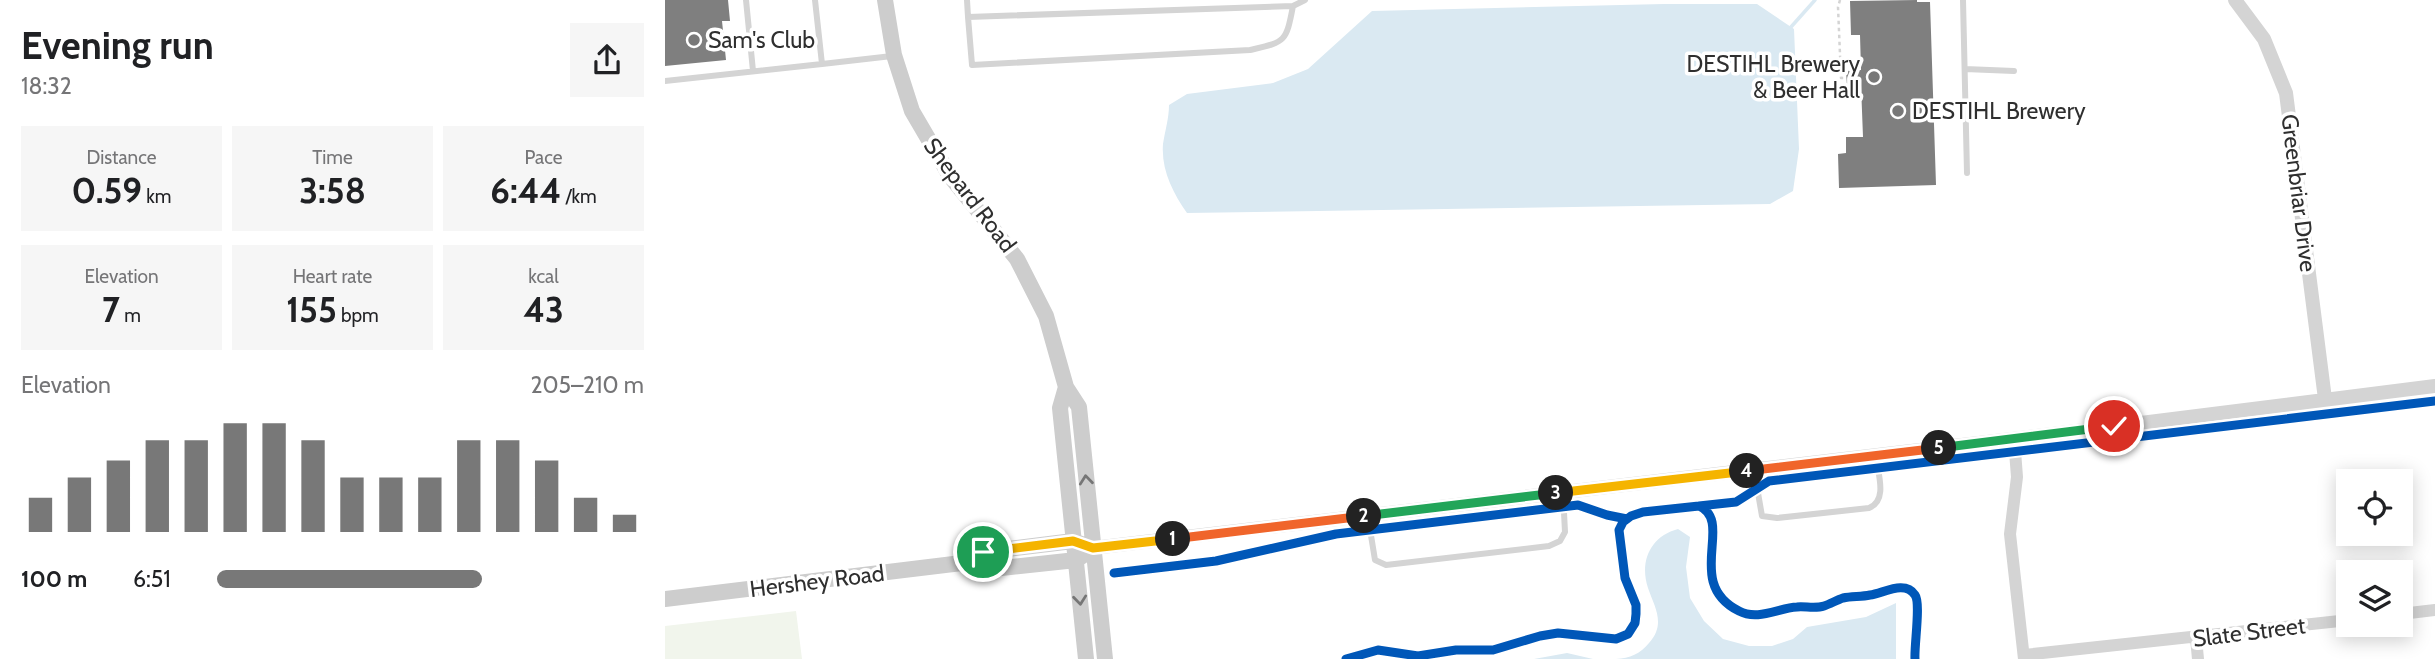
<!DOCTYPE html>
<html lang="en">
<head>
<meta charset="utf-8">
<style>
	body { margin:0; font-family:Cabin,sans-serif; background:#f6f6f6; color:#202124; height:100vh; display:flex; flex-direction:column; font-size:26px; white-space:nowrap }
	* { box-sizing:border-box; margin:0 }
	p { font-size:23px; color:#757577 }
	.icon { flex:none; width:38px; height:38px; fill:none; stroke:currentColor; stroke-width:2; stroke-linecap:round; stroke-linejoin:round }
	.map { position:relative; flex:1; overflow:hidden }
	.panel { display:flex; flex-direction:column; background:#fff; width:665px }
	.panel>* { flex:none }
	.tools { position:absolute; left:1671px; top:469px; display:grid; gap:14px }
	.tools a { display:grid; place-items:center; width:77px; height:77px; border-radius:0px; background:#fff; box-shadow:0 4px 18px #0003; font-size:35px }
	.pin { position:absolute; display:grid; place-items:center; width:60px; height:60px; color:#fff; margin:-30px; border:4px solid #fff; border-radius:50%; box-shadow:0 2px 7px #0007 }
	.km { position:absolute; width:35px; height:35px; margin:-18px; border-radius:50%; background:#222; color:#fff; font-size:19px; line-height:35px; text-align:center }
	.round { display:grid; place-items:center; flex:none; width:74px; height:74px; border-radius:0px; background:#f6f6f6 }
	.overview { display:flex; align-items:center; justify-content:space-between; height:119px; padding:0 21px }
	h1 { font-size:38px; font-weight:800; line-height:52px }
	.stats { display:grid; grid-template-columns:repeat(3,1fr); gap:10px; height:119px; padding:7px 21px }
	.stats div { display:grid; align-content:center; border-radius:0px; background:#f6f6f6; text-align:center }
	.stats b { font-size:35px; font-weight:800 }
	.stats small { font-size:19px; font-weight:400 }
	.stats p { font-size:19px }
	.chart { height:196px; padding:14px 21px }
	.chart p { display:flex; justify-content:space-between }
	.chart svg { width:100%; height:126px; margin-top:7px; stroke:#787878; stroke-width:6 }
	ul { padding:0 21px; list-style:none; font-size:23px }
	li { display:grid; grid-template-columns:112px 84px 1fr; align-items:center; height:52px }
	li i { height:18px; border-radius:9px; background:#787878 }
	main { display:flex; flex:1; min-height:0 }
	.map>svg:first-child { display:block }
</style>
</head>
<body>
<main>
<section class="panel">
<div class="overview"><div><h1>Evening run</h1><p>18:32</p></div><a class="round"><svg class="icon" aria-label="share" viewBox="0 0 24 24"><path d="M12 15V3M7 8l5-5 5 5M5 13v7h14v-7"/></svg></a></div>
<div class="stats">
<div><p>Distance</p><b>0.59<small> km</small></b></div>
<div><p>Time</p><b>3:58</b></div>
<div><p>Pace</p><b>6:44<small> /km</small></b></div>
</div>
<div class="stats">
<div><p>Elevation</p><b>7<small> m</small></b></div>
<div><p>Heart rate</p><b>155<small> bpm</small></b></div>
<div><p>kcal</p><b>43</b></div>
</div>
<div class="chart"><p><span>Elevation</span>205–210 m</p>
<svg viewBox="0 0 160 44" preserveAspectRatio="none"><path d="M5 44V32M15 44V25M25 44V19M35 44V12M45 44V12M55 44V6M65 44V6M75 44V12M85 44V25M95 44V25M105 44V25M115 44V12M125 44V12M135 44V19M145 44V32M155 44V38"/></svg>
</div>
<ul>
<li><b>100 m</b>6:51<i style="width:62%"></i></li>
</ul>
</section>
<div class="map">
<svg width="1770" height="659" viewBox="0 0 1770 659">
	<rect width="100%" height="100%" fill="#fff"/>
	<path fill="#f1f5ec" d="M131 611 137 659H0V626Z"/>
	<path fill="#dae9f2" d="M999 4H1092L1129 29 1134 149 1128 191 1105 204 522 213C508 193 496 170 498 144 500 131 504 118 504 105L522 94 608 83 643 69 707 11Z
		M1013 529 1025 537 1021 567 1025 598 1039 621 1058 639 1084 646H1107L1128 639 1142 627 1201 617 1231 603V659H951C965 658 975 654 984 643 1001 624 990 608 983 588 974 561 986 536 1013 529Z
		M902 653 928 659H869Z"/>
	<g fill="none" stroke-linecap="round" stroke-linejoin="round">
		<path stroke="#dae9f2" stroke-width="3.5" d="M1126 27 1150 0"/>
	</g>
	<path fill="#7f7f7f" d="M0 0H63L65 21H57L61 60 0 66Z
		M1252 0V2H1265L1271 185 1174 188 1173 154 1181 153V137H1198L1196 85 1182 86 1181 71 1196 70 1195 35H1186L1185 1Z"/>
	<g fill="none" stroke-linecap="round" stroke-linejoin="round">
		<path stroke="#d4d4d4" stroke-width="2.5" stroke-dasharray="3.5 3.5" stroke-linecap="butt" d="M1175 0 1173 7 1176 78H1181"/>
		<path stroke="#d4d4d4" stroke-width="6" d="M81 0 88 71
			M150 0 157 64 227 56
			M302 0 303 17 628 6 640 0
			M1298 0 1302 173
			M303 17 307 65 585 50C620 42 621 43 628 6
			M1300 69 1349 71
			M0 81 157 64
			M1089 470 1097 516 1112 518 1204 508C1223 500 1213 474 1211 457
			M703 517 710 560 721 565 884 546 895 541 900 532 898 493"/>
		<path stroke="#d4d4d4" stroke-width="12" d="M1356 438 1350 451 1352 477 1345 534 1359 659
			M1736 614 1770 610
			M1531 638 1533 659
			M1359 655 1684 620"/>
		<path stroke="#d4d4d4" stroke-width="14" d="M1570 0 1599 39 1621 93 1660 399
			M428 548 1356 438 1770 386"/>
		<path stroke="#cdcdcd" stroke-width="16" d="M220 0 229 55 247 111 285 176 352 259 381 316 401 387 414 407 440 659
			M401 387 395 408 421 659
			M305 562 318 570 411 560 420 554
			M0 599 305 562 318 552 408 541 428 548"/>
		<g stroke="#fff" stroke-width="13">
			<path id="cycleway" d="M1034 506 1071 502 1104 481 1770 401
				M449 573 551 561 671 534 913 505 942 515 962 519
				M681 659 713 650 753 656 791 650H828L875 636 893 633 951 639 963 634 970 623 971 614V605L960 578 954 530 958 522 966 516 978 512 1034 506C1070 522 1018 583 1074 611 1093 621 1113 608 1132 607 1140 606 1150 609 1159 606 1165 604 1172 600 1178 598 1187 596 1196 597 1205 595 1219 593 1240 580 1250 595 1256 603 1249 646 1250 659"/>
		</g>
		<use href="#cycleway" stroke="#0057b8" stroke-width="9"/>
	</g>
	<defs><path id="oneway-chevron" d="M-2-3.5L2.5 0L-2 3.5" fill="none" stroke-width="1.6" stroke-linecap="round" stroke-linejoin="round" transform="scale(1.75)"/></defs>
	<g stroke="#767676">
		<use href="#oneway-chevron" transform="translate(421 480) rotate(-96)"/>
		<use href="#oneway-chevron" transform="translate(415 600) rotate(84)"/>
	</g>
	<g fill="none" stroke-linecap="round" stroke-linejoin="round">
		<g stroke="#fff" stroke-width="14">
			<path id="split-1" d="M318 552 408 541 428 548 508 539"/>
		</g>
		<g stroke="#fff" stroke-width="14">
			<path id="split-2" d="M508 539 699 516"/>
		</g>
		<g stroke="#fff" stroke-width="14">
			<path id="split-3" d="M699 516 891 493"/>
		</g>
		<g stroke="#fff" stroke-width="14">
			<path id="split-4" d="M891 493 1082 471"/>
		</g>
		<g stroke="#fff" stroke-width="14">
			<path id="split-5" d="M1082 471 1274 448"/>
		</g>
		<g stroke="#fff" stroke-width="14">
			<path id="split-6" d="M1274 448 1449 426"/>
		</g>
		<use href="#split-1" stroke="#f5b400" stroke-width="9"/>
		<use href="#split-2" stroke="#f0652b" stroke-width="9"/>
		<use href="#split-3" stroke="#22a559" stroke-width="9"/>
		<use href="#split-4" stroke="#f5b400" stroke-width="9"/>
		<use href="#split-5" stroke="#f0652b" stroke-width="9"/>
		<use href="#split-6" stroke="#22a559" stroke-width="9"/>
	</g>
	<g fill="#787878" stroke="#fff" stroke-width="2.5">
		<circle cx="29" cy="40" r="7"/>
		<circle cx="1209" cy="77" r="7"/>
		<circle cx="1233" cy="111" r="7"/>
	</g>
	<g text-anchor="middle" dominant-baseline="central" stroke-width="7" stroke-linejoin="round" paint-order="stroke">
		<g font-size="23" fill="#2f2f2f" stroke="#fff" text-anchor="start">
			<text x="43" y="40">Sam's Club</text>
			<text x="1195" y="64" text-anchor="end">DESTIHL Brewery<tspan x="1195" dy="26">&amp; Beer Hall</tspan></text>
			<text x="1247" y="111">DESTIHL Brewery</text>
		</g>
		<g font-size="23" fill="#2f2f2f" stroke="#fff">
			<text transform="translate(1634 193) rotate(83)">Greenbriar Drive</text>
			<text transform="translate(305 195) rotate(53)">Shepard Road</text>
			<text transform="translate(152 581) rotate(-7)">Hershey Road</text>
			<text transform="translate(1584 632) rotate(-7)">Slate Street</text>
		</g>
	</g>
</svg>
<div class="tools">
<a><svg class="icon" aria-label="locate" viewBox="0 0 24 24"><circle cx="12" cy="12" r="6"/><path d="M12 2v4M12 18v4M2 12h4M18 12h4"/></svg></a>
<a><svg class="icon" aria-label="layers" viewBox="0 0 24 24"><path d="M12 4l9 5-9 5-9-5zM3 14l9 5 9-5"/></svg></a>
</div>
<div class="pin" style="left:318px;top:552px;background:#1e9e55"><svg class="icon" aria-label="arrive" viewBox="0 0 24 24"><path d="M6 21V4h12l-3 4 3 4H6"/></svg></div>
<div class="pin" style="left:1449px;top:426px;background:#d93025"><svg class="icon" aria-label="check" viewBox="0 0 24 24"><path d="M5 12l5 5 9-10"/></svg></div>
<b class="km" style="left:508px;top:539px">1</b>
<b class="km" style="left:699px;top:516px">2</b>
<b class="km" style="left:891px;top:493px">3</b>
<b class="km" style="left:1082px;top:471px">4</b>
<b class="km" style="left:1274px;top:448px">5</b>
</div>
</main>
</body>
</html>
